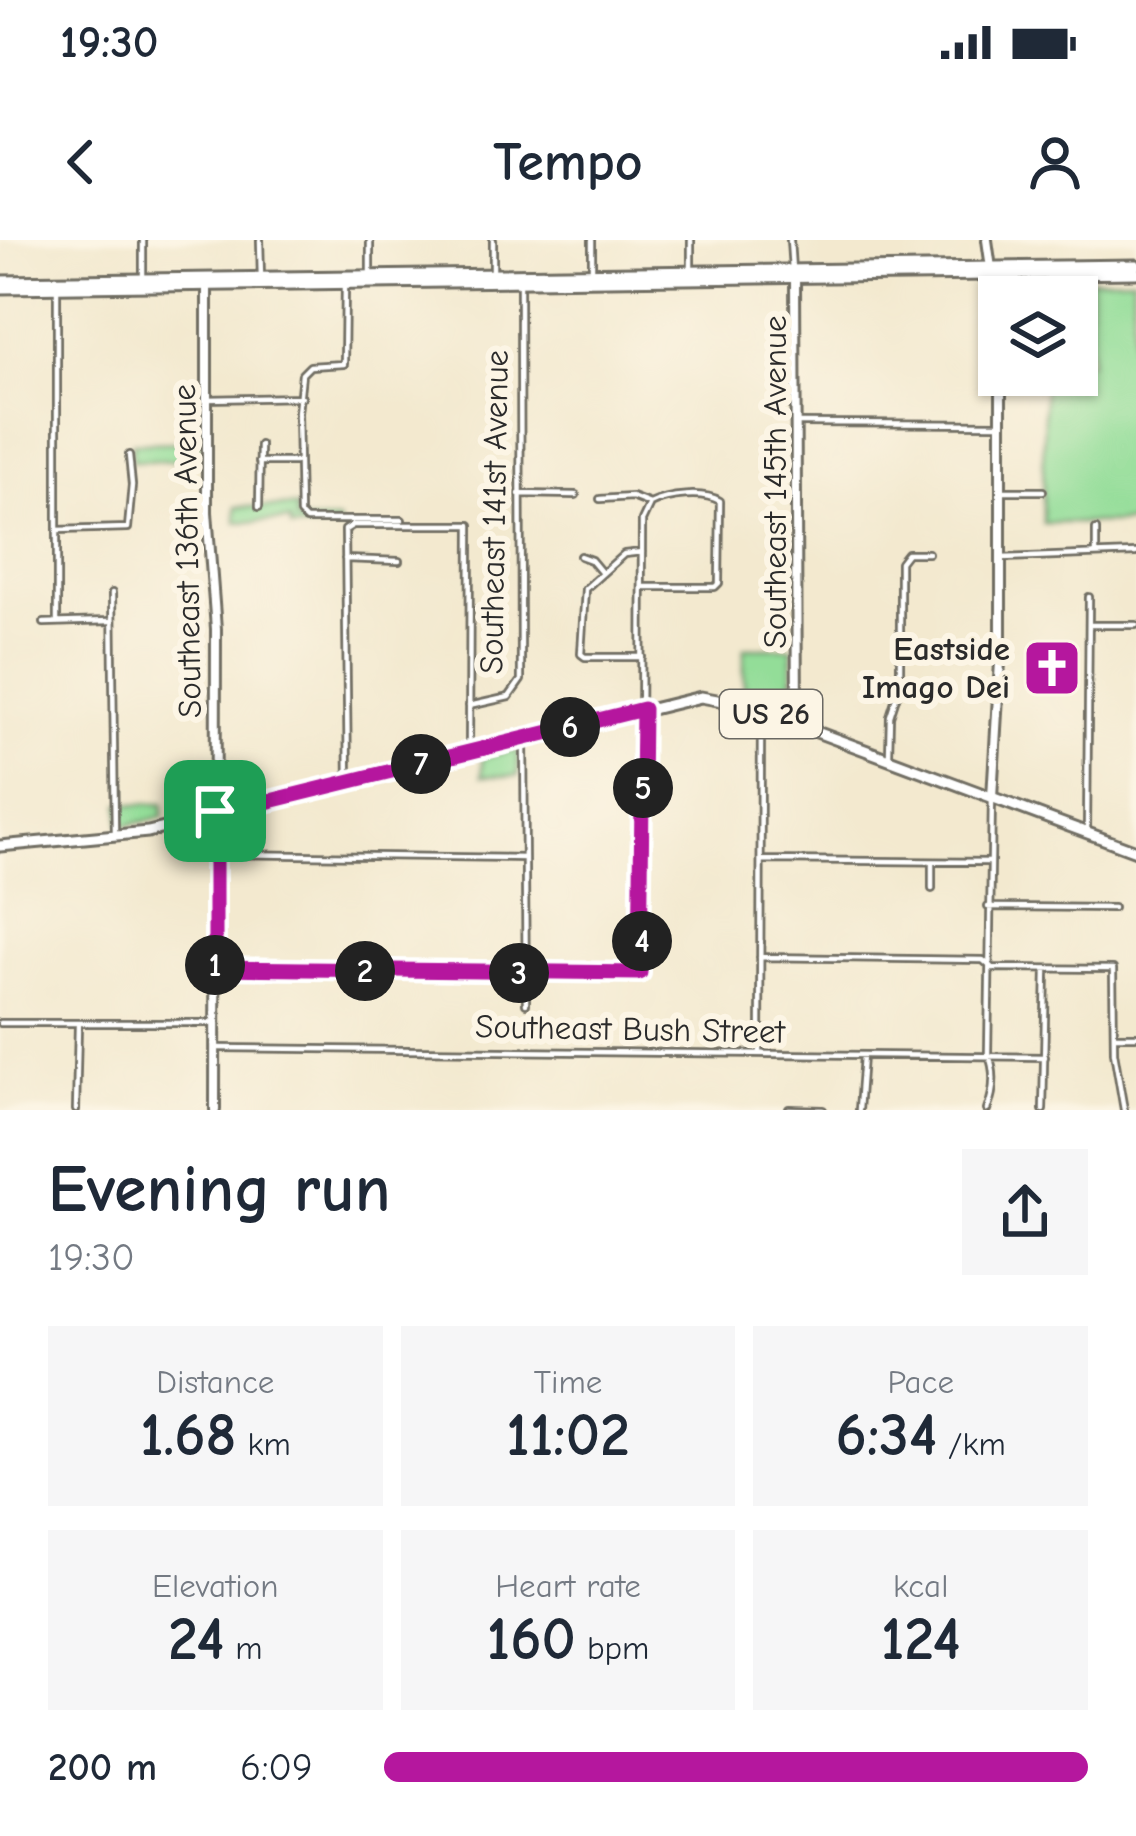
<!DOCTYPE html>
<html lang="en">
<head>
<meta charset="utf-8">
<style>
	body { margin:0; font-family:"Comic Neue",sans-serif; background:#f6f6f7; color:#1f2937; height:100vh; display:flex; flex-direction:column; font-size:45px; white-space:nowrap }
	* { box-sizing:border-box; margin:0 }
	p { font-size:39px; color:#747a83 }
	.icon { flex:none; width:66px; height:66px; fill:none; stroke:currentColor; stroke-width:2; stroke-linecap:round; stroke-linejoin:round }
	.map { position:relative; height:870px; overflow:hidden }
	.side { display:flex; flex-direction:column; background:#fff; flex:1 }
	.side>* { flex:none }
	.controls { position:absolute; left:978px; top:36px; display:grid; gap:24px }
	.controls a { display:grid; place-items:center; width:120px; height:120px; border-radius:0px; background:#fff; box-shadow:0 3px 9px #0004; font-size:60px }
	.pin { position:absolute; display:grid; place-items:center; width:102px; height:102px; color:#fff; margin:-51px; border-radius:24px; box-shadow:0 6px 18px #0006 }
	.km { position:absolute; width:60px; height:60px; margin:-30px; border-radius:50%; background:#222; color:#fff; font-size:33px; line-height:60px; text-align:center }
	.round { display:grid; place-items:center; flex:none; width:126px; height:126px; border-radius:0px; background:#f6f6f7 }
	.overview { display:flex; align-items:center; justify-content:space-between; height:204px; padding:0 48px }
	h1 { font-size:66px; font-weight:700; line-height:90px }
	.stats { display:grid; grid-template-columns:repeat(3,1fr); gap:18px; height:204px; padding:12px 48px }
	.stats div { display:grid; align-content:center; border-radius:0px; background:#f6f6f7; text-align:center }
	.stats b { font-size:60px; font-weight:700 }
	.stats small { font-size:33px; font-weight:400 }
	.stats p { font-size:33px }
	ul { padding:0 48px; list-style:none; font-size:39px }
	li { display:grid; grid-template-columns:192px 144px 1fr; align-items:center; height:90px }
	li i { height:30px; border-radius:15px; background:#b5179e }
	.status { display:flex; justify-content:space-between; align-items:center; height:84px; padding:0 60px; background:#fff; direction:ltr }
	.status svg { height:33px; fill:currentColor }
	header { display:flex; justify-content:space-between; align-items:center; height:156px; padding:0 48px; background:#fff; font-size:54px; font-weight:700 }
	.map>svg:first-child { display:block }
</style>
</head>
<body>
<div class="status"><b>19:30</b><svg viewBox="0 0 49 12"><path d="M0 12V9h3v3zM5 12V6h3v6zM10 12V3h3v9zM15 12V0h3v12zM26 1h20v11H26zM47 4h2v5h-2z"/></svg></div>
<header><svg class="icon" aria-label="back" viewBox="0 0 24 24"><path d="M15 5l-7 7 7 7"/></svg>Tempo<svg class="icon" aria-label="person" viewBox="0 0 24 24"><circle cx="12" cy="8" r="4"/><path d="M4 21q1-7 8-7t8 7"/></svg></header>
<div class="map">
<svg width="1136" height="870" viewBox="0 0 1136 870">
	<rect width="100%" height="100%" fill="#fcf5e5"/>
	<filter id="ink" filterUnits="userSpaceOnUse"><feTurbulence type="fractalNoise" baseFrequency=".00833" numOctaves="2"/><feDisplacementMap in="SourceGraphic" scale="24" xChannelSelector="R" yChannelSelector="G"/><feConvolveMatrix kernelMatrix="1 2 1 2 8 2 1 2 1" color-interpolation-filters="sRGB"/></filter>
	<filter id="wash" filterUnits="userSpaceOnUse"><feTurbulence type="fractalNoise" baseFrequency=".004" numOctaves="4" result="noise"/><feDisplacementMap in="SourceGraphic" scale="48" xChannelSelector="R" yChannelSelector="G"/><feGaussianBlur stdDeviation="2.7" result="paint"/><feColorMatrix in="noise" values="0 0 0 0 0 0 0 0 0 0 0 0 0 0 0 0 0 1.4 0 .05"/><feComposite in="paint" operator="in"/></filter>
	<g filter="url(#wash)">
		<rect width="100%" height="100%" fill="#f3e9cf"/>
		<path fill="#93dd98" stroke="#5f8462" stroke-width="3" d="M1133 38 1132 283H1043L1044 135H1077V123L1090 122V39Z
			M199 202 200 220 132 221V203Z
			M236 267H296L297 281H339L340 288H291L290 281 236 282Z
			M744 408H792V470L744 452Z
			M514 510 518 511V536H482V518Z
			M120 564H163V577L120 587Z"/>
	</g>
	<g filter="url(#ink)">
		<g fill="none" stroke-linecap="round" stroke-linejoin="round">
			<g stroke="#716e64" stroke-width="10">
				<path id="street" d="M143 0V36
					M260 0 261 38
					M691 0V30
					M790 0 792 30
					M493 30V0
					M592 30V0
					M370 36V0
					M345 45 344 124 310 126 302 134 298 173 300 274 306 280H402
					M207 159 302 157
					M798 183 1002 184
					M259 222H295
					M1002 251H1043
					M519 254 576 255
					M600 259 632 257 650 264C668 255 703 251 720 261L719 343 715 347H645
					M259 267 260 205
					M57 290 128 288 132 245 129 215
					M1096 313V290
					M580 316 591 320 601 332
					M1001 318 1136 313
					M345 319 399 321
					M112 353 115 593
					M57 381V51
					M44 383 110 381
					M1089 385H1136
					M642 417H585L581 414 585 349 624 314 642 312
					M469 466 509 457 521 440 520 44
					M524 500 526 764
					M889 515 890 476 900 445V322L907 313H928
					M348 542 345 290 353 285H470L469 512
					M1087 590 1089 357
					M216 614 525 618
					M761 620 990 622
					M932 622V649
					M988 667 1113 668
					M760 717 983 720 992 728 1113 729 1114 812 1124 870
					M215 729 640 733 642 281 650 264
					M0 783H215
					M1114 796H1136
					M217 808 1045 817
					M760 814 761 472
					M789 869 823 870
					M76 870 78 786
					M859 870 863 816
					M987 870C994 852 996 832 988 813L992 557
					M1043 870 1046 729"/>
			</g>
			<g stroke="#716e64" stroke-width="14">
				<path id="secondary" d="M987 0 999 84
					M795 37 797 484
					M207 39V272L216 389 215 870
					M992 557 1001 405V135"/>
			</g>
			<g stroke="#716e64" stroke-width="15">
				<path id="primary" d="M0 41 1136 25
					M0 48 1136 33
					M0 606 148 592 701 457 744 465 1136 611"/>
			</g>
			<use href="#street" stroke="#fff" stroke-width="4.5"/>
			<use href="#secondary" stroke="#fff" stroke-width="8"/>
			<use href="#primary" stroke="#fff" stroke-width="9"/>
		</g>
	</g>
	<g fill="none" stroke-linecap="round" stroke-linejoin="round" filter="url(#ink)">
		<g stroke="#fff" stroke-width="24">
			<path id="route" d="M643 469 640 733 215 728V571L266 562Z"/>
		</g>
		<use href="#route" stroke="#b5179e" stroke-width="15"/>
	</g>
	<defs>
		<g id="church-square" transform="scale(3)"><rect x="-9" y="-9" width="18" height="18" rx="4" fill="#b5179e" stroke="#fcf5e5"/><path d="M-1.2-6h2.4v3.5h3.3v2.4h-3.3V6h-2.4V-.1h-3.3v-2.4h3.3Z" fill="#fff"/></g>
	</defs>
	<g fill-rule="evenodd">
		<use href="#church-square" x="1052" y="428"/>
	</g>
	<g text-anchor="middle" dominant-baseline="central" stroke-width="12" stroke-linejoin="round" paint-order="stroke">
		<rect fill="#fcf5e5" stroke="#6a6863" stroke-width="3" x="720" y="450" width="102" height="48" rx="9"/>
		<g font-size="30" font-weight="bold" fill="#2b2b2b">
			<text x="771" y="474">US 26</text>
		</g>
		<g font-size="33" fill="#2b2b2b" stroke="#fcf5e5">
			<text transform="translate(775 242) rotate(-90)">Southeast 145th Avenue</text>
			<text transform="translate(494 272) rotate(-89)">Southeast 141st Avenue</text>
			<text transform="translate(187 311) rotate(-91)">Southeast 136th Avenue</text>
			<text transform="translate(630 789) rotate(1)">Southeast Bush Street</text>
		</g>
		<g font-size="33" font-weight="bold" fill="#2b2b2b" stroke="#fcf5e5" text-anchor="end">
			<text x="1010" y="409">Eastside<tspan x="1010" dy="38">Imago Dei</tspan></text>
		</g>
	</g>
</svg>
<div class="controls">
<a><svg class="icon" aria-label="layers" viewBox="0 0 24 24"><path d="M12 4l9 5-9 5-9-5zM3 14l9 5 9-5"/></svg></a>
</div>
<div class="pin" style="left:215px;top:571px;background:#1e9e55"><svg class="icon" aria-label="arrive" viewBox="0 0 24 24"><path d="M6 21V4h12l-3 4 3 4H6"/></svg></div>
<b class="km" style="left:215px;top:725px">1</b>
<b class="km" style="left:365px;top:731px">2</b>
<b class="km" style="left:519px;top:733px">3</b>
<b class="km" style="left:642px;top:701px">4</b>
<b class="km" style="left:643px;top:548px">5</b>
<b class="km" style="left:570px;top:487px">6</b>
<b class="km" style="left:421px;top:524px">7</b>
</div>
<section class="side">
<div class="overview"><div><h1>Evening run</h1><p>19:30</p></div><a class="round"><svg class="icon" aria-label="share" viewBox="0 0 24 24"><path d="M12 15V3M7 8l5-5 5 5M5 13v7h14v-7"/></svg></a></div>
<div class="stats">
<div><p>Distance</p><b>1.68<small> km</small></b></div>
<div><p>Time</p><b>11:02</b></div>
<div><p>Pace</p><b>6:34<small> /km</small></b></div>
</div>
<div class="stats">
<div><p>Elevation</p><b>24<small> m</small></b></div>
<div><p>Heart rate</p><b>160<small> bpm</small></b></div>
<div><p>kcal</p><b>124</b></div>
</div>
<ul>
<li><b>200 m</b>6:09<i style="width:100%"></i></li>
</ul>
</section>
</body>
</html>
